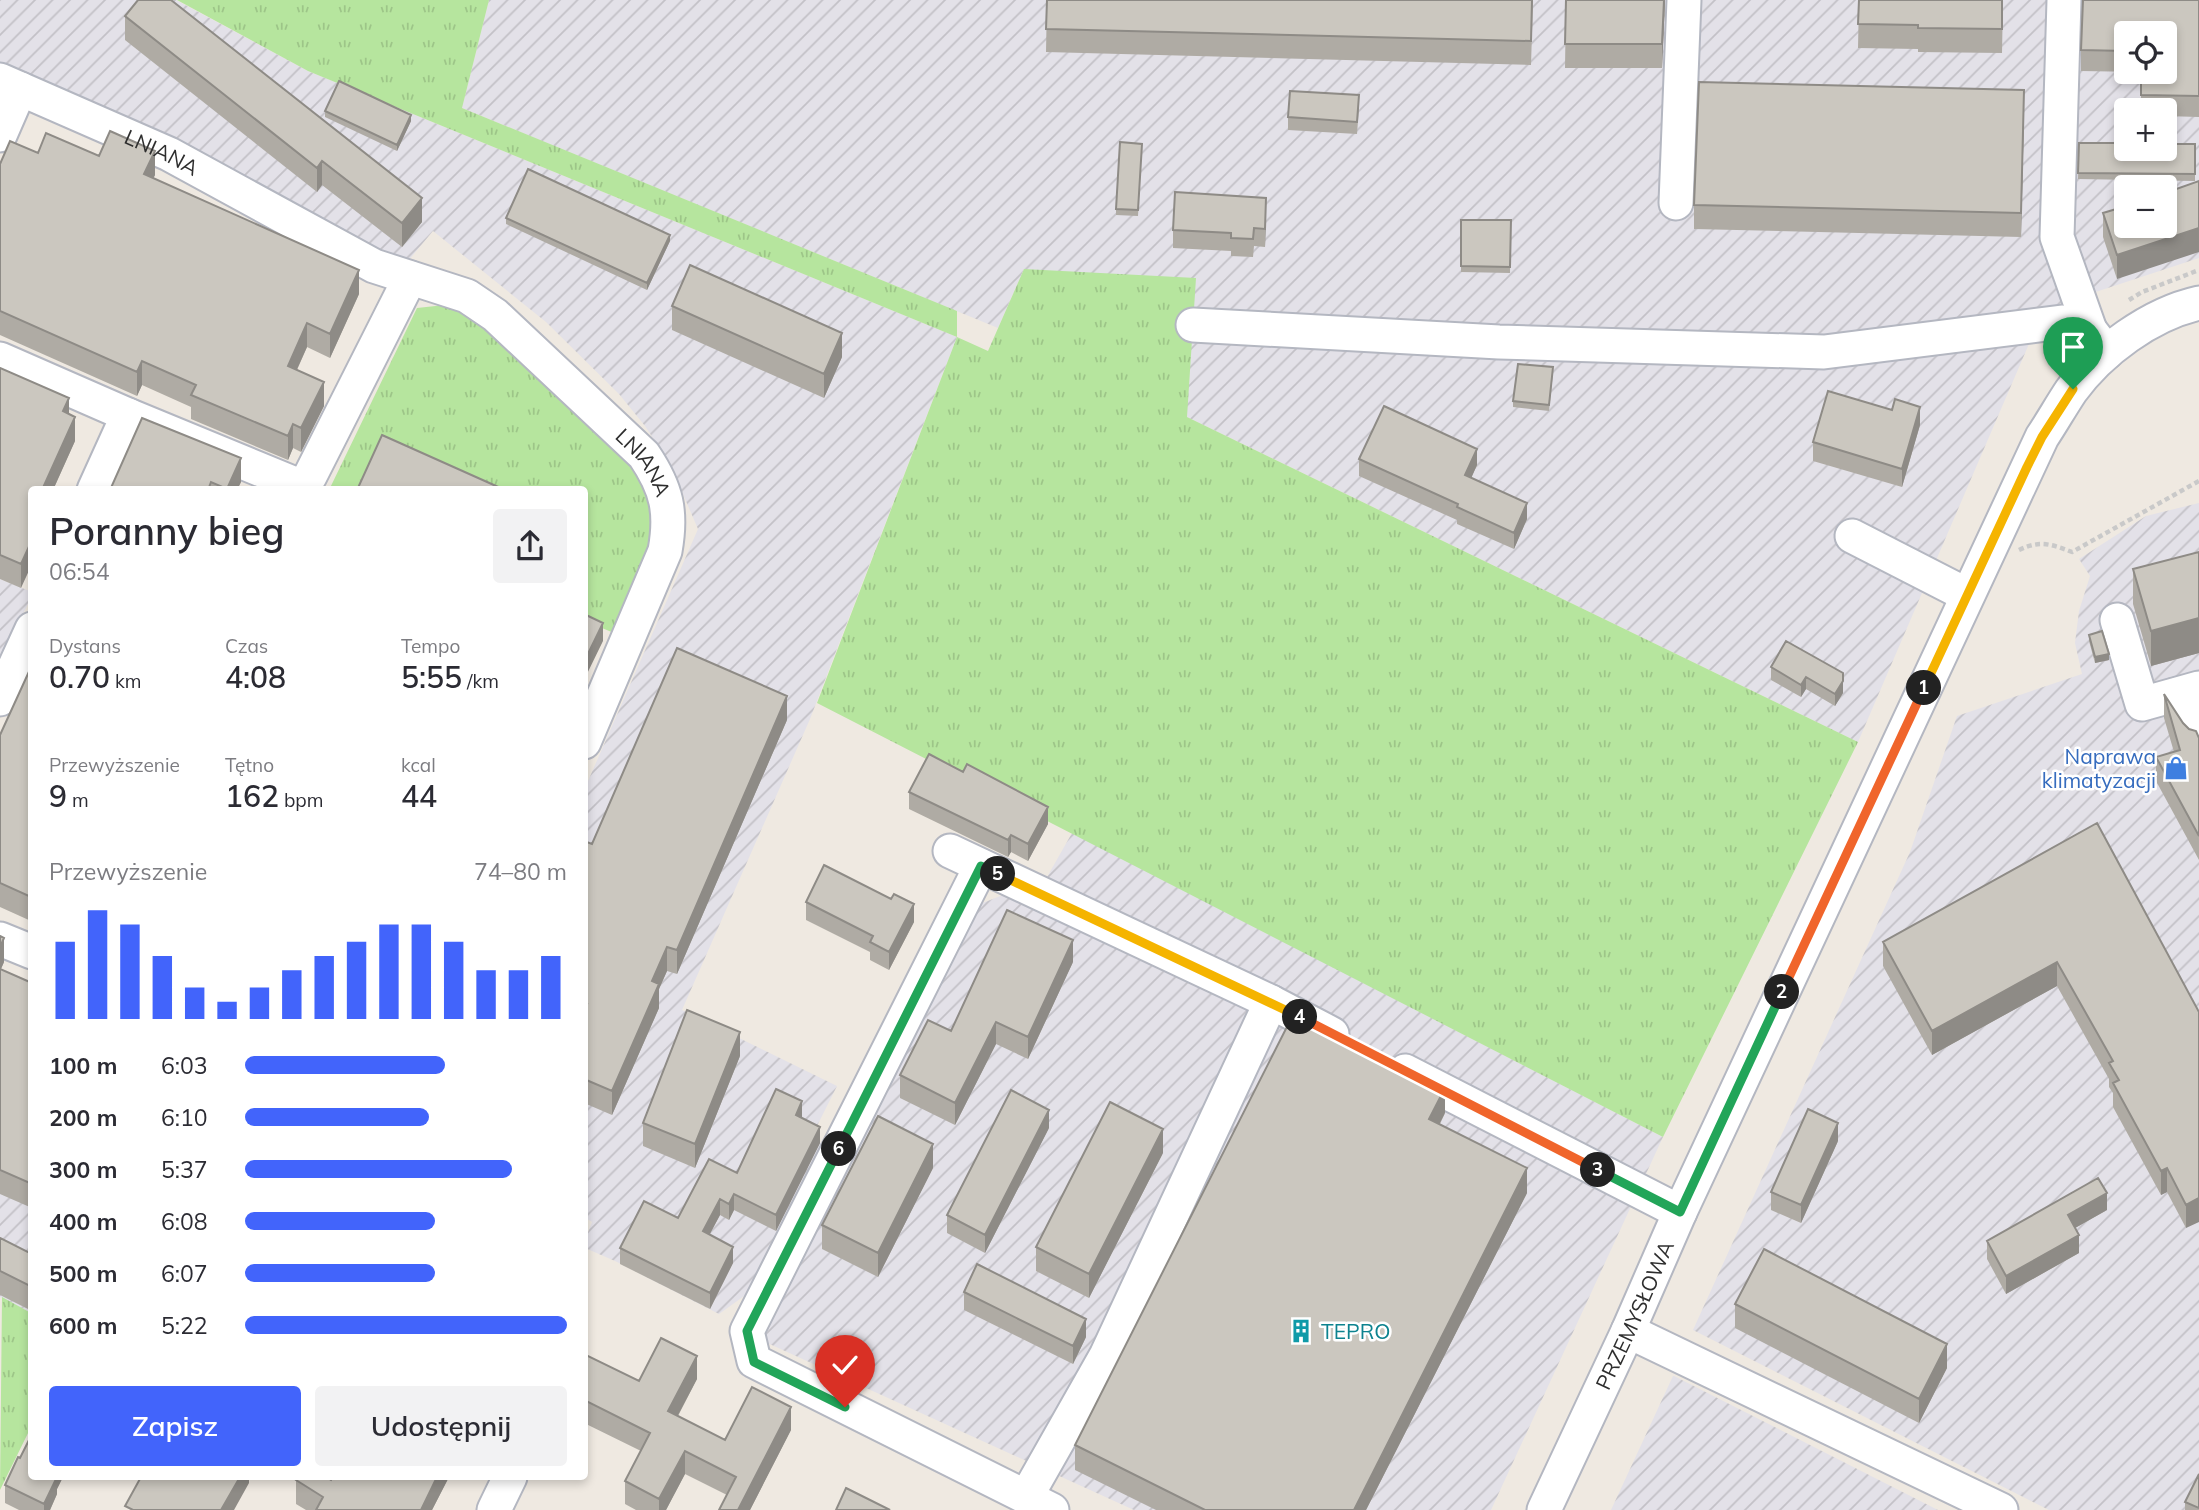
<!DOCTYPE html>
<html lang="pl">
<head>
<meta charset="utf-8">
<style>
	body { margin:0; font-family:Mulish,sans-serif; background:#f2f2f3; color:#2b2b33; height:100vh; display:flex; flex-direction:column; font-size:26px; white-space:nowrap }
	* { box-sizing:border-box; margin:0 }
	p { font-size:23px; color:#7c7c81 }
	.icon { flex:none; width:38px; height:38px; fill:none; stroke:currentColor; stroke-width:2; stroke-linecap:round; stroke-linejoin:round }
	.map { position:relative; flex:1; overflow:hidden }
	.side { position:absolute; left:28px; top:486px; width:560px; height:994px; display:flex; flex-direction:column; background:#fff; border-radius:7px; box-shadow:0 4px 10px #0003 }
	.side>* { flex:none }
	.buttons { position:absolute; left:2114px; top:21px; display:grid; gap:14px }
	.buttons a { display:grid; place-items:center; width:63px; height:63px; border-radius:7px; background:#fff; box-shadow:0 4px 10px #0003; font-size:35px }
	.pin { position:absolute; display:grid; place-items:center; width:60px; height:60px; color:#fff; margin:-72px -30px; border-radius:50% 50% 50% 0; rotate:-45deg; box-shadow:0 0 7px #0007 }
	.pin .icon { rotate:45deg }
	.km { position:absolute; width:35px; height:35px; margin:-18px; border-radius:50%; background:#222; color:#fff; font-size:19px; line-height:35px; text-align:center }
	.round { display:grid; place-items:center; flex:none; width:74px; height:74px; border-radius:7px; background:#f2f2f3 }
	.summary { display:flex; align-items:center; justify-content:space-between; height:119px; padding:0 21px }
	h1 { font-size:38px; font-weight:600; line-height:52px }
	.stats { display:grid; grid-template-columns:repeat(3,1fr); gap:10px; height:119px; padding:7px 21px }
	.stats div { display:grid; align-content:center }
	.stats b { font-size:30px; font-weight:600 }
	.stats small { font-size:19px; font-weight:400 }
	.stats p { font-size:19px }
	.chart { height:196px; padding:14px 21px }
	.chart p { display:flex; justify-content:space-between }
	.chart svg { width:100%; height:126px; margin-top:7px; stroke:#4264fb; stroke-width:6 }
	.primary-button { display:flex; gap:14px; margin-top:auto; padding:14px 21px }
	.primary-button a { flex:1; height:80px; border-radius:7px; background:#4264fb; color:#fff; font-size:28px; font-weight:600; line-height:80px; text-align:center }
	.primary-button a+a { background:#f2f2f3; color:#2b2b33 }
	ul { padding:0 21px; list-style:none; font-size:23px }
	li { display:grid; grid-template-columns:112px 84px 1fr; align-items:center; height:52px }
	li i { height:18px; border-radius:9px; background:#4264fb }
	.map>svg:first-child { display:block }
</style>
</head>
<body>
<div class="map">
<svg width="2199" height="1510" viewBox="0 0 2199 1510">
	<defs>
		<pattern id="industrial-furrows" width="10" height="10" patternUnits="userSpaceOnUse" patternTransform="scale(1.75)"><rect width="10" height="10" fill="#e3e1e8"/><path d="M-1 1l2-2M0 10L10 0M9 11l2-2" fill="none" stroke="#c3c1c7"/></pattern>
		<pattern id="grass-tufts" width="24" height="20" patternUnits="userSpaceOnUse" patternTransform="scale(1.75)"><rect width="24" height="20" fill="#b6e59e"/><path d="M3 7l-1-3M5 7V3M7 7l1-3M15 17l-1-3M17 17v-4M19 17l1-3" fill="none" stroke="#9dc588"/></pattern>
	</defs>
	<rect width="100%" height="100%" fill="#efe9e1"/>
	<path fill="url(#industrial-furrows)" fill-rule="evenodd" d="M0 0H176L308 71 957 337 810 719 682 1010 837 1086 811 1138 827 1146 754 1289 719 1314 615 1261 585 1248V1240L592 1222 584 1217 585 788 698 529 670 464 645 426 619 394 546 322 433 231 408 261 385 262 0 67Z
		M489 0H2199V258L2044 309 1858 742 1187 417 1024 269 998 328 462 108ZM2126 33H2165V72H2126ZM2126 110H2165V149H2126ZM2126 187H2165V226H2126Z
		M2199 503V1510H2049L1693 1330 1910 852 1957 716 2082 674 2075 643 2079 611 2090 576 2079 559 2146 516Z
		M0 579 32 592 31 598 0 659Z
		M1072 833 1663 1137 1491 1510H1134L763 1341 761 1327 975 906 1013 891 1034 900Z
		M0 994 31 1007V1313L0 1297Z
		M1673 1376H1674L1938 1510H1611Z"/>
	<path fill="url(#grass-tufts)" d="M177 0H489L462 108 957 311V337L988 351 1024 269 1196 278 1187 417 1858 742 1663 1137 817 703 957 337 308 71Z
		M454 304 481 323 641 466 656 494 655 534 614 633 585 621 584 490H329L417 308Z
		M2 1297 31 1313V1427L0 1490Z"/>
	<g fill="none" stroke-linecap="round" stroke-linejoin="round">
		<g stroke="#b4b7c1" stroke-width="37">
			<g id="minor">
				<path d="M2064 0 2057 237 2090 330"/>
				<path id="s1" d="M0 80 169 154 374 266 467 296 495 315 644 455C667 489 672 512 665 551L584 742"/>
				<path d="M0 135 20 89"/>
				<path d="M1676 203 1684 0"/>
				<path d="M1193 325 1499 342 1824 352 2062 322 2090 330 2107 352"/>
				<path d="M0 359 128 415 300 486"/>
				<path d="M94 490 128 415"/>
				<path d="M297 490 310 476 410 278"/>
				<path d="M1852 536 1967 595"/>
				<path d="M2117 620 2142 704 2199 688"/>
				<path d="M2175 695 2199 737"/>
				<path d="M0 699 32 629"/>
				<path d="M950 851 1271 1002 1332 1034"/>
				<path d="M981 866 747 1331 754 1361 1052 1510"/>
				<path d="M0 939 32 952"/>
				<path d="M1405 1071 1680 1212"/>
				<path d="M1628 1331 2001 1510"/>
				<path d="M1026 1497 1106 1356 1271 1002"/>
				<path d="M494 1510 510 1477"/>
				<path id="s2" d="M1544 1510 1628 1331 1680 1212 2042 437C2052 422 2061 406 2071 391 2100 351 2150 314 2199 303"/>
			</g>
		</g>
		<path stroke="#c9c9c9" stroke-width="4.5" stroke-dasharray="5 3.5" stroke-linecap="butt" d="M2129 300 2142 292 2199 270
			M2019 550C2040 540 2051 544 2072 552L2199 481"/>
		<use href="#minor" stroke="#fff" stroke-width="33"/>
	</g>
	<path fill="#afaba4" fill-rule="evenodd" d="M1047 0H1533L1531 65 1046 52Z
		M1566 0H1665L1662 68H1565Z
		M1859 0H2003L2002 53 1918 52V49L1858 48Z
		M2199 0V117L2165 116V110H2141V72L2081 71V50ZM2126 33 2165 72H2126Z
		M125 16 422 222 402 247 322 185 317 192 125 40Z
		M1359 107 1357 134 1288 130V117Z
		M325 111 411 121 397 151 325 117Z
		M2024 114 2021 237 1694 229V205Z
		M2079 143 2195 144V181L2078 179Z
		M1142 144 1138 216 1116 215V209Z
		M38 153 99 156 155 175 153 178 359 294 330 358 307 347 297 370 324 406 301 452 293 448 288 460 191 419V407L142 385 137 396 0 335V164Z
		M2199 181 2117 279 2103 237V213Z
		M1266 216 1265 247 1254 246 1253 257 1231 256V251L1173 248V230Z
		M506 218 670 241 647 290 506 224Z
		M1461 220H1511L1510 273 1461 272Z
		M672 306 842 357 824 398 672 330Z
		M0 368 69 414 75 441 53 490H32L21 588 0 579Z
		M1553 373 1549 411 1513 407V401Z
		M1892 410 1920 425 1902 487 1813 461V442Z
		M142 418 241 482 237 490H110Z
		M1359 459 1477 465 1471 478 1527 519 1514 549 1457 524V520L1359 476Z
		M2199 552V653L2151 666 2133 604V569Z
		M2089 635 2109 660 2095 663 2089 641Z
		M1786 641 1843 693 1835 706 1806 689 1801 697 1771 680V667Z
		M32 665 31 921 0 907V735Z
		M2164 694 2183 723 2199 738V860L2156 781V757L2174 752 2164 718Z
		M787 720 677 974 667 971 659 989V1008L612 1115 584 1103V841L592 844Z
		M909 792 1048 824 1028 861 1011 852 1008 857 909 809Z
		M2097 823 2199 1012 2186 1228 2167 1192 2161 1195 2113 1107V1093L2109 1087V1079L2057 986 1932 1055 1883 966V942Z
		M806 902 914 922 889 970 870 960V952L806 920Z
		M0 936 4 962 1 969 32 983V1208L0 1194Z
		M1073 962 1028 1059 996 1044 955 1125 900 1098V1075L951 1031Z
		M740 1056 695 1168 643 1146V1123Z
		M1445 1113 1440 1124 1527 1193 1366 1510H1156L1075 1470V1445Z
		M802 1118 820 1143 776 1231 734 1210 729 1220 720 1215 709 1235 733 1263 710 1309 620 1264V1248L678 1218 737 1173Z
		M1049 1128 985 1253 947 1233V1215Z
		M1838 1141 1801 1223 1771 1210V1192Z
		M1163 1153 1089 1298 1036 1271V1247Z
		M933 1168 878 1277 822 1249V1225Z
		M2107 1210 2075 1228 2079 1253 2006 1294 1987 1259V1241Z
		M0 1238 32 1254V1311L0 1295Z
		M964 1292 1086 1337 1073 1364 964 1310Z
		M1735 1304 1947 1368 1919 1423 1735 1328Z
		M584 1354 639 1381 697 1379 678 1416 725 1440 791 1430 750 1510H719L727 1495 685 1474 666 1510H636L625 1504V1481L641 1451 584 1423Z
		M2199 1474V1510H2185V1502Z
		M32 1477H63L57 1489V1494L50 1510H19L5 1503V1485Z
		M449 1477 432 1510H306L296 1504V1480Z"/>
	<path fill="#8e8b86" d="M1664 0H1665L1662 68V44Z
		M2024 90V114L2021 237V213Z
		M411 115V121L397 151V145Z
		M155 151V175L144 198V174Z
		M322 161V185L317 192V168Z
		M422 198V222L402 247V223Z
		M1266 198V216L1265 247V229Z
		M2199 228V252L2117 279V255Z
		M670 235V241L647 290V283Z
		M359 270V294L330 358V334Z
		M307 323V347L288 389V366Z
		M842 333V357L824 398V374Z
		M142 361V385L137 396V372Z
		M324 382V406L301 452V428Z
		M69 398V422L63 411Z
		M1920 407V425L1902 487V469Z
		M75 417V441L53 490H42Z
		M293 424V448L288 460V436Z
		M1477 449V465L1465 492V475Z
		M241 458V482L237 490H227Z
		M1527 503V519L1514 549V533Z
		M32 540V564L21 588V564Z
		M2199 618V653L2151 666V631Z
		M603 623V641L584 680V662Z
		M2109 654V660L2095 663V657Z
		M1806 677V689L1801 697V685Z
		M1843 681V693L1835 706V694Z
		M787 696V720L677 974V950Z
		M1048 807V824L1028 861V844Z
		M1011 835V852L1008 857V840Z
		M914 904V922L889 970V952Z
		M4 938V962L0 971V947Z
		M1073 940V962L1028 1059V1037Z
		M667 947V971L659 989V1008L612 1115V1091L652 981Z
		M2057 962V986L1932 1055V1031Z
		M996 1022V1044L955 1125V1103Z
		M740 1032V1056L695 1168V1144Z
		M1445 1088V1113L1429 1144V1119Z
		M802 1101V1118L796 1115Z
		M1049 1110V1128L985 1253V1235Z
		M1838 1123V1141L1801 1223V1205Z
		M820 1127V1143L776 1231V1215Z
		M1163 1129V1153L1089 1298V1274Z
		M933 1144V1168L878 1277V1253Z
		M1527 1168V1193L1366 1510H1354Z
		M2167 1168V1192L2161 1195V1171Z
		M2107 1193V1210L2068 1232V1215Z
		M734 1194V1210L729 1220V1204Z
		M2199 1198V1222L2186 1228V1205Z
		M720 1199V1215L703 1247V1231Z
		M2079 1235V1253L2006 1294V1276Z
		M733 1247V1263L710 1309V1293Z
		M1086 1319V1337L1073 1364V1346Z
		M1947 1344V1368L1919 1423V1399Z
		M697 1356V1379L668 1434V1411Z
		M791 1407V1430L750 1510H738Z
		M685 1451V1474L666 1510H659V1499Z
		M55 1477H63L57 1489V1494L50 1510H44V1504Z
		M240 1477H249V1483L234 1510H221Z
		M437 1477H449L432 1510H421Z"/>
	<path fill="#cbc7bf" stroke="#8e8b86" stroke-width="2" d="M138 0H171L422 198 402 223 322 161 317 168 125 16Z
		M1047 0H1532L1531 41 1046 29Z
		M1566 0H1664L1662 44H1565Z
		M1859 0H2002V29L1918 28V25L1858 24Z
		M2083 0H2199V96L2141 95V72H2165V33H2126V51L2081 50Z
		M339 81 411 115 397 145 325 111Z
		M1699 82 2024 90 2021 213 1694 205Z
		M1290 91 1359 95 1357 122 1288 117Z
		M110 131 155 151 144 174 359 270 330 334 307 323 288 366 324 382 301 428 293 424 288 436 191 395 196 385 142 361 137 372 0 311V164L10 141 38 153 46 133 99 156Z
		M1120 142 1142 144 1138 210 1116 209Z
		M2079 143H2126V149H2165V144H2195V174L2078 173Z
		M528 169 670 235 647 283 506 218Z
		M2199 181V228L2117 255 2103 213 2126 206V226H2165V193Z
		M1175 192 1266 198 1265 229 1254 228 1253 239 1231 238V233L1173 230Z
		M1461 220H1511L1510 267 1461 266Z
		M690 265 842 333 824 374 672 306Z
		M1518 364 1553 367 1549 405 1513 401Z
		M0 368 69 398 63 411 75 417 42 490H32V540L21 564 0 555Z
		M1828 391 1892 410 1895 399 1920 407 1902 469 1813 442Z
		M1384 406 1477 449 1465 475 1527 503 1514 533 1457 507 1458 504 1359 459Z
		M142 418 241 458 227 489 211 482 208 490H110Z
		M382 435 505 490H357Z
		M2199 552V618L2151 631 2133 569Z
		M584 614 603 623 584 662Z
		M2102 631 2109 654 2095 657 2089 635Z
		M1786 641 1843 673V681L1835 694 1806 677 1801 685 1771 667Z
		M677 648 787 696 677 950 667 947 652 981 659 984 612 1091 584 1079V1009L587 1004 584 1003V841L592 844Z
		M32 665V897H31L0 883V735Z
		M2164 694 2183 723 2189 729 2196 731 2199 738V836L2156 757 2180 750Z
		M929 754 963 772 967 764 1048 807 1028 844 1011 835 1008 840 909 792Z
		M2097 823 2199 1012V1198L2186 1205 2167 1168 2161 1171 2113 1083 2119 1080 2109 1063 2113 1061 2057 962 1932 1031 1883 942Z
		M824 865 891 899 894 894 914 904 889 952 870 942 873 936 806 902Z
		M1007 910 1073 940 1028 1037 996 1022 955 1103 900 1075 928 1020 951 1031Z
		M0 936 4 938 0 947Z
		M0 969 32 983V1184L0 1170Z
		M687 1010 740 1032 695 1144 643 1123Z
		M1295 1011 1445 1088 1429 1119 1527 1168 1354 1510H1205L1075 1445Z
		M776 1089 802 1101 796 1115 820 1127 776 1215 734 1194 729 1204 720 1199 703 1231 733 1247 710 1293 620 1248 644 1201 678 1218 709 1159 737 1173Z
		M1011 1090 1049 1110 985 1235 947 1215Z
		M1110 1102 1163 1129 1089 1274 1036 1247Z
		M1808 1109 1838 1123 1801 1205 1771 1192Z
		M878 1116 933 1144 878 1253 822 1225Z
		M2098 1178 2107 1193 2068 1215 2079 1235 2006 1276 1987 1241Z
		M0 1238 32 1254V1287L0 1271Z
		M1764 1249 1947 1344 1919 1399 1735 1304Z
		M977 1264 1086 1319 1073 1346 964 1292Z
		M661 1338 697 1356 668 1411 725 1440 752 1387 791 1407 738 1510H719L736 1477 685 1451 659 1499 625 1481 650 1433 584 1400V1354L639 1381Z
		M32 1434V1477H57L44 1504 5 1485 18 1457 20 1458Z
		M2199 1474V1508L2185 1502Z
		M141 1477H240L221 1510H133L125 1506Z
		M298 1477H326L331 1480 333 1477H437L421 1510H316L323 1497 296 1480Z
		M846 1488 890 1510H836Z"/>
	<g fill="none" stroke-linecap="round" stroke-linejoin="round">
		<g stroke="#fff" stroke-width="14">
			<path id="split-1" d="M1924 688 2027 467 2042 437 2073 389"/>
		</g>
		<g stroke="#fff" stroke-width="14">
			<path id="split-2" d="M1782 992 1924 688"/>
		</g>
		<g stroke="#fff" stroke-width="14">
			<path id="split-3" d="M1598 1170 1680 1212 1782 992"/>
		</g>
		<g stroke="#fff" stroke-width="14">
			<path id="split-4" d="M1300 1017 1598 1170"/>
		</g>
		<g stroke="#fff" stroke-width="14">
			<path id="split-5" d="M998 874 1300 1017"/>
		</g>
		<g stroke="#fff" stroke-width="14">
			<path id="split-6" d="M839 1149 981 866 998 874"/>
		</g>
		<g stroke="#fff" stroke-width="14">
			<path id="split-7" d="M839 1149 747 1331 754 1362 845 1407"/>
		</g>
		<use href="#split-1" stroke="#f5b400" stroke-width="9"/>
		<use href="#split-2" stroke="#f0652b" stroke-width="9"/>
		<use href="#split-3" stroke="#22a559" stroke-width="9"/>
		<use href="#split-4" stroke="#f0652b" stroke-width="9"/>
		<use href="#split-5" stroke="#f5b400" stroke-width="9"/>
		<use href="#split-6" stroke="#22a559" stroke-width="9"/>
		<use href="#split-7" stroke="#22a559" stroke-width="9"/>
	</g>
	<defs>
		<g id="shop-bare" transform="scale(1.89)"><path d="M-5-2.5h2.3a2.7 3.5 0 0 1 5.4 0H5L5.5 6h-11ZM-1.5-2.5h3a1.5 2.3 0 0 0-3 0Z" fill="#3f7fe0" stroke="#fff" stroke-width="2.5" paint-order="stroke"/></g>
		<g id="building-bare" transform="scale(1.89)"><path d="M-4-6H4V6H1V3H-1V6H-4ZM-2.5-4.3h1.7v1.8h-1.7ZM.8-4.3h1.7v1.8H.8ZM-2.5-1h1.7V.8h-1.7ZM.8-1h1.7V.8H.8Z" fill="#0f9aa8" stroke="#fff" stroke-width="2.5" paint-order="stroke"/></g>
	</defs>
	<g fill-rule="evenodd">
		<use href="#shop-bare" x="2176" y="768"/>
		<use href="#building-bare" x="1301" y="1331"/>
	</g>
	<g text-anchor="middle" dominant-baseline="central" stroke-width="5" stroke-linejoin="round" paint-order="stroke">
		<g font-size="21" fill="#2e2e2e" stroke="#fff">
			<text stroke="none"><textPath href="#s1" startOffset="177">LNIANA</textPath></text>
			<text stroke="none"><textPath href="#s1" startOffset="760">LNIANA</textPath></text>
			<text stroke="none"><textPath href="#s2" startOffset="215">PRZEMYSŁOWA</textPath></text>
		</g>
		<g font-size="21" fill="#366cbe" stroke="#fff" text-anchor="end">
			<text x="2156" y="756">Naprawa<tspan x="2156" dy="24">klimatyzacji</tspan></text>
		</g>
		<g font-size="21" fill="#0d838f" stroke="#fff" text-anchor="start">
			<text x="1321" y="1331">TEPRO</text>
		</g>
	</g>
</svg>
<div class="buttons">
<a><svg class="icon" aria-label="locate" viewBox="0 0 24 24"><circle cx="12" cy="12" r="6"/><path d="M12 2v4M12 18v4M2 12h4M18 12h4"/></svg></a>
<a>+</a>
<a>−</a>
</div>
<div class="pin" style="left:2073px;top:389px;background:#1e9e55"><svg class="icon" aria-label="arrive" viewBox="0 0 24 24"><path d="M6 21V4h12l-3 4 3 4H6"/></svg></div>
<div class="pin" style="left:845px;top:1407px;background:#d93025"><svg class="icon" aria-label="check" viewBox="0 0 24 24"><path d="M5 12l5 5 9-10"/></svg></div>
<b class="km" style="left:1924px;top:688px">1</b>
<b class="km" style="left:1782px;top:992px">2</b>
<b class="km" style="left:1598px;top:1170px">3</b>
<b class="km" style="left:1300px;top:1017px">4</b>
<b class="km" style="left:998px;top:874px">5</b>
<b class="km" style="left:839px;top:1149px">6</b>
<section class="side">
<div class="summary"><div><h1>Poranny bieg</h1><p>06:54</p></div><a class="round"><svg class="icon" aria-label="share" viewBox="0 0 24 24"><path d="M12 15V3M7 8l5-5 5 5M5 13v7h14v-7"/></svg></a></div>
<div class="stats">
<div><p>Dystans</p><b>0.70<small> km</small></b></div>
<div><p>Czas</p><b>4:08</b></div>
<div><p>Tempo</p><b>5:55<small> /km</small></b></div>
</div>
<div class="stats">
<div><p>Przewyższenie</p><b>9<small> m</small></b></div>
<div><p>Tętno</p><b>162<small> bpm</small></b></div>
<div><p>kcal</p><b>44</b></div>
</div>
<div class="chart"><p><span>Przewyższenie</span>74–80 m</p>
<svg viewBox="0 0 160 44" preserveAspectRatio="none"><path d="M5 44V17M15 44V6M25 44V11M35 44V22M45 44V33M55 44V38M65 44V33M75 44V27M85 44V22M95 44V17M105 44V11M115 44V11M125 44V17M135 44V27M145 44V27M155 44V22"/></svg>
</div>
<ul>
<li><b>100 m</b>6:03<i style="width:62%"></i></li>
<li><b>200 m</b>6:10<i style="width:57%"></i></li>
<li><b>300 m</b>5:37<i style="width:83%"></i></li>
<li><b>400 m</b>6:08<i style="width:59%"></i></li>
<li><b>500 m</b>6:07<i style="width:59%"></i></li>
<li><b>600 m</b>5:22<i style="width:100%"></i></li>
</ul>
<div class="primary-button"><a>Zapisz</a><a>Udostępnij</a></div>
</section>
</div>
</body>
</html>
